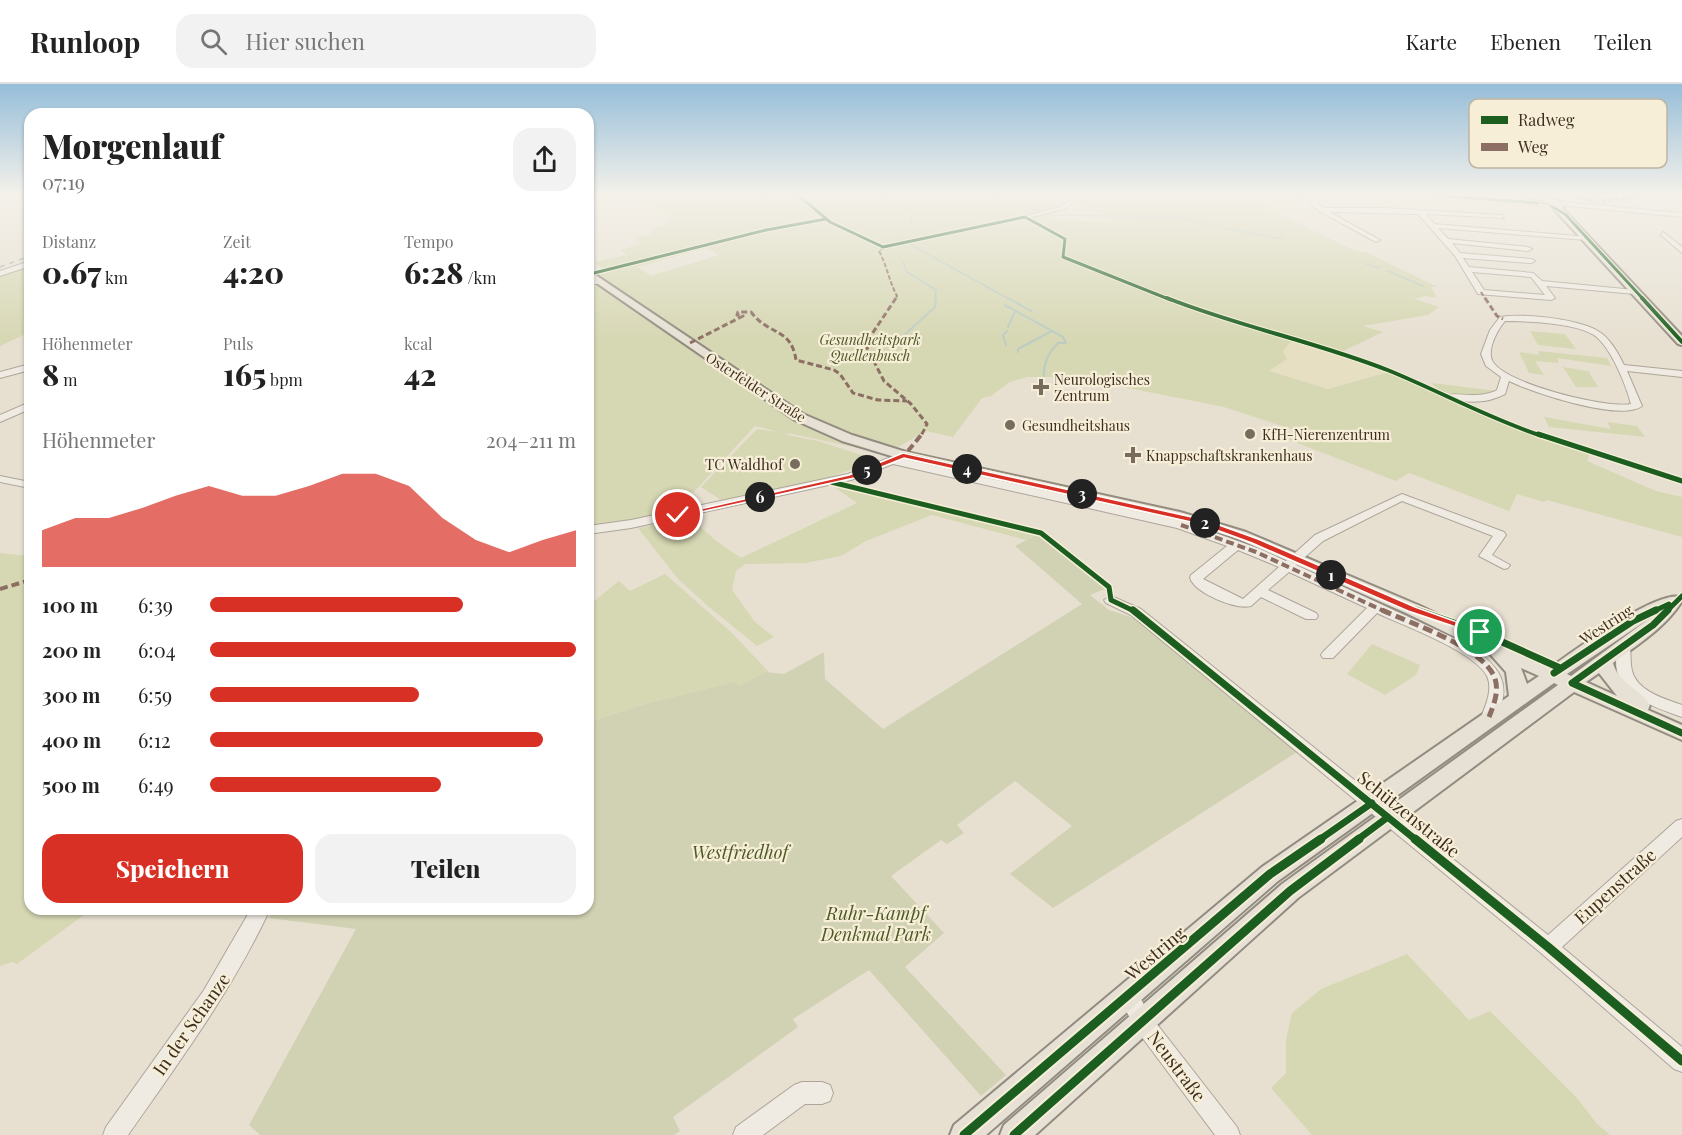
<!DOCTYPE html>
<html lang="de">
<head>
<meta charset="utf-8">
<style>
	body { margin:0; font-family:"Playfair Display",serif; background:#f2f2f2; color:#222; height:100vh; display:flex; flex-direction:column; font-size:22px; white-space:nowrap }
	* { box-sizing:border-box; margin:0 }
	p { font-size:20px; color:#767676 }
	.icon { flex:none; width:33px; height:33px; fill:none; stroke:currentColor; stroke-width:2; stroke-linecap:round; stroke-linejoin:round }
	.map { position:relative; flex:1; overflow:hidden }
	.details { position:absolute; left:24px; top:24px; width:570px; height:807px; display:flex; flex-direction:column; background:#fff; border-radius:18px; box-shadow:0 2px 4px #0004 }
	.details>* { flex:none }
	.pin { position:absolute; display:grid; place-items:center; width:51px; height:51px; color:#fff; margin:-26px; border:3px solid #fff; border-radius:50%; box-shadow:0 2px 6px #0007 }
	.km { position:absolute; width:30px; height:30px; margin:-15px; border-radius:50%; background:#222; color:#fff; font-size:16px; line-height:30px; text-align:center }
	.round { display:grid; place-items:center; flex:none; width:63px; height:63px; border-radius:18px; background:#f2f2f2 }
	.overview { display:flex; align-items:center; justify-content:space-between; height:102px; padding:0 18px }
	h1 { font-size:33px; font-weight:800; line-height:45px }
	.stats { display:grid; grid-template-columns:repeat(3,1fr); gap:9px; height:102px; padding:6px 18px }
	.stats div { display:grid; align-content:center }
	.stats b { font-size:30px; font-weight:800 }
	.stats small { font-size:16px; font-weight:400 }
	.stats p { font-size:16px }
	.chart { height:168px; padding:12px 18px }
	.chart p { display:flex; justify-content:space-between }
	.chart svg { width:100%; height:108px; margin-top:6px; fill:#d93025; opacity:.7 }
	.cta { display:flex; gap:12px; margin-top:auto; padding:12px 18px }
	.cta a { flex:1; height:69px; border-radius:18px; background:#d93025; color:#fff; font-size:24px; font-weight:800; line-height:69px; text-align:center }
	.cta a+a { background:#f2f2f2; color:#222 }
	ul { padding:0 18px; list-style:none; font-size:20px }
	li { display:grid; grid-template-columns:96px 72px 1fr; align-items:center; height:45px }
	li i { height:15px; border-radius:8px; background:#d93025 }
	header { display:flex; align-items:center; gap:36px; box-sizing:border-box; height:84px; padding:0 30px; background:#fff; border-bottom:2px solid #e0e0e0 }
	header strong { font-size:28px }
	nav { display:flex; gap:33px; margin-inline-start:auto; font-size:21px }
	.search { width:420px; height:54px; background:#f2f2f2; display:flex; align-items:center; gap:15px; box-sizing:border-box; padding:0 21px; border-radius:18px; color:#767676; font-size:22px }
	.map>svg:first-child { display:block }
</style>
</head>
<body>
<header>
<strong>Runloop</strong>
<div class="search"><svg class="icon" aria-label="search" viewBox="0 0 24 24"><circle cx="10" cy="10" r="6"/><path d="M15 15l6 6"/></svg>Hier suchen</div>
<nav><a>Karte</a><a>Ebenen</a><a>Teilen</a></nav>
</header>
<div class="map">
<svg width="1682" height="1051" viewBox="0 0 1682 1051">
	<rect width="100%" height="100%" fill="#e7e0d1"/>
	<path fill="#e6dfc2" d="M1292 256 1317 262 1389 288 1328 305 1268 287 1287 275 1283 267Z"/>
	<path fill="#d6d7b3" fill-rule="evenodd" d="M634 110H884C897 119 911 124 926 119L925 116 909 110H1009L1064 122 1041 130 1061 136 1113 138 1104 130 1074 120 1093 110H1132L1158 115H1168L1174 110H1243L1269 123 1266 124 1356 167 1366 168 1437 203H1431L1437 214 1425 212 1414 215 1439 223 1428 231 1363 242 1383 248 1337 270 1292 256 1283 267 1287 275 1269 287 1328 305 1389 288 1503 340 1591 368 1587 377 1656 407 1682 413V453L1547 416 1544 418 1517 410 1509 427 1409 389 1396 397 1282 353 1302 351 1303 349 1224 323 1073 293H1028L1010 298 991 312 982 314 953 353 926 347 886 370 788 349 787 351 818 357 874 375C828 400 771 405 721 416L701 403 757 345 779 348 755 342 678 425 623 439 588 441V203L611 200 588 198V181L596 186 603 185 594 178 627 171 620 166 641 160 635 154 651 150 652 144 665 141 671 136 659 125ZM707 164 719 171 651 192 637 183Z
		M30 180V248L0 262V191Z
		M1530 247 1565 250 1576 265 1538 261Z
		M1538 267 1607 274 1611 282 1557 274 1559 279 1535 277 1544 291 1529 289 1519 268 1539 271Z
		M1563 283 1592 288H1589L1598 303H1576Z
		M1432 299 1497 307C1484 316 1441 314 1432 299Z
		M1544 333 1611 345 1607 338 1637 342 1645 353 1549 343Z
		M834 403 857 407 1038 450 1026 456 932 431 866 457 841 472 805 479 745 480 736 487 732 506 755 538 774 553 757 562 709 523 678 495 638 444 699 432 693 436 715 456 741 474 857 419Z
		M0 469 30 472V825H92L17 880 12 878 0 882Z
		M665 490 732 549 770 589 765 588 740 602 734 598 649 619 588 638V522L619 497 630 507Z
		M1372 560 1420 581 1416 591 1385 611 1347 590Z
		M1547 600 1551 602 1516 627 1491 652 1406 713 1403 711 1443 682 1465 660Z
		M1407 870 1469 936 1490 927 1577 1014 1597 1040 1610 1051H1312L1271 1004 1286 989V956L1292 929 1321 905Z"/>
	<path fill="#d1d1b3" d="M1038 450 1107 504 1090 511 1109 526 1134 534 1297 668 1053 824 1010 790 1072 742 1015 697 957 741 964 749 947 760 941 756 891 792 944 849 905 883 1006 991 981 1012 869 886 793 935 798 943 673 1033 680 1047 674 1051H260L249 1041 356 845 269 834 273 825H588V638L649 619 734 598 740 602 765 588 784 590 824 568 825 595 883 645 1082 520 1015 462Z"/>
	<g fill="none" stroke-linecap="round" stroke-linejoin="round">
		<path stroke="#bcccc2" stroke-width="1.5" d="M872 110 906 125
			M983 110 1040 127
			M912 122 906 125 913 130 911 136 916 147
			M1049 131 1179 133 1219 143
			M1223 144 1282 155
			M900 155 1011 216
			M901 174 907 188 936 206 935 216
			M1366 180 1380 184
			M1388 187 1423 202"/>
		<path stroke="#bcccc2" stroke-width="2" d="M1008 214 1031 227
			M1005 221 1063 253 1066 259H1058C1048 269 1043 280 1044 293
			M1008 243 1015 227
			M1006 261 1003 251 1007 247
			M890 264 935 223 936 214
			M1018 268V265L1052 247"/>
		<g stroke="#ada599" stroke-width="2">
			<path id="minor" d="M0 110H4L0 113Z
				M1083 110H1091L1064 125 1025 135 1022 133 1060 123Z
				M1279 110H1318L1317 119 1323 124H1384L1502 131 1504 134 1426 130 1434 140 1588 153 1586 156 1438 144 1448 155 1528 163 1532 165 1528 167 1452 159 1460 169 1531 175 1535 177 1531 179 1463 174 1469 183 1533 189 1542 197 1635 206 1639 208 1635 210 1546 202 1555 214 1551 216 1478 210 1455 172 1418 130 1329 128 1378 155 1380 156 1376 158 1319 127 1311 120 1310 115ZM1472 188 1531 193 1545 211 1484 206Z
				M1414 110H1445L1544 120 1541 122Z
				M1567 110C1578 110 1589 116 1600 116 1616 115 1632 110 1648 110L1598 120Z
				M1561 118 1682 129V133L1559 121Z
				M1663 148 1682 163V169L1661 151Z
				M30 177V182L0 192V187Z
				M599 195 603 197 602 199 588 201V197Z
				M1500 233C1523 229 1578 235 1598 247 1610 254 1618 269 1624 281L1682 287V293L1627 287 1642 322C1620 338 1534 309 1509 297L1505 310C1486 320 1467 319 1446 314L1444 312C1452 307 1479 316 1497 306L1501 293 1486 282 1481 270 1490 246ZM1505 237C1528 237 1575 239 1594 251 1611 263 1626 301 1631 320 1607 325 1501 299 1492 276 1487 265 1498 245 1505 237Z
				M30 280V286L0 294V288Z
				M30 318V325L0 338V331Z
				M899 370 904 373 903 375 1185 438 1260 465 1286 477 1315 451 1402 410 1504 448 1506 451 1492 471 1510 481 1508 484 1504 485 1479 472 1493 452 1402 417 1323 457 1296 481 1469 561C1499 582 1515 600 1494 637H1484L1481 633C1486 621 1493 605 1487 592 1474 567 1404 542 1377 529L1333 574H1323L1321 571 1323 568 1367 524 1289 488 1268 506 1316 529 1318 532 1316 535H1306L1261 513 1251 522C1235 526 1195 509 1190 494L1191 491 1227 462 1177 444 893 380 851 396 631 444 588 450V442L631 436 848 390ZM1238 466 1279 483 1243 515 1203 495Z
				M0 392 30 398V404L0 398Z
				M1111 512 1141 525 1548 851 1676 737 1682 735V753L1562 863 1682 963V988L1674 985 1541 869 1131 531 1106 519 1104 516Z
				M1623 558 1630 563C1631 571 1630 579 1632 587 1637 607 1665 615 1682 621V633C1659 625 1624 614 1617 587 1615 579 1617 571 1616 563Z
				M251 825H270C232 907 179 978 128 1051H103L106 1043 204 906Z
				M1128 901 1135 904 1149 930 1237 1043 1240 1051H1215L1135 944 1118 911 1121 904Z
				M802 998H822L830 1001 833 1009 830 1017 822 1020H805L763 1051H733L736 1043 794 1001Z"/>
		</g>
		<g stroke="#928b80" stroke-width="4">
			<path id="major" d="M1521 110H1534L1565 119 1566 121 1562 124 1682 252V261L1678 260 1554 125V121Z
				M588 186 803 330 852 351 906 368 1180 428 1246 448 1418 521 1551 583C1574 567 1655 507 1680 513L1682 517C1665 544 1638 560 1613 579 1619 600 1640 604 1650 621L1648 626 1682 641V656L1574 608 1298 814 1035 1051H1000L1004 1041 1282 800 1558 601 1554 599 1278 797 986 1051H950L954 1041 1262 783 1509 612 1506 588 1490 570 1406 529 1236 454 1176 436 898 374 842 357 795 336 588 193ZM1650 534 1571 592 1567 590ZM1521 584 1539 592 1527 600ZM1599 589 1617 612 1586 598Z"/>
		</g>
		<use href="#minor" fill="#efebe3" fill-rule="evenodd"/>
		<use href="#major" fill="#e6e1d4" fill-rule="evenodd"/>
		<path stroke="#afaaa2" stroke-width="1.5" stroke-dasharray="5 5" stroke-linecap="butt" d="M0 183 30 172"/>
		<path stroke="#8d6e63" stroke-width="2" stroke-dasharray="4.5 2" stroke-linecap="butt" d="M1570 110 1598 118 1645 110
			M884 163 879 167C887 182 889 197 897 212L895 216
			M25 181 30 185
			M1481 208 1486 216"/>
		<path stroke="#8d6e63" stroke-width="3" stroke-dasharray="6 3" stroke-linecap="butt" d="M896 214 872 250 867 264 884 297 911 320 927 340 921 352
			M1485 214 1497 232 1503 235
			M690 259 743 232 737 231 738 228H751C769 252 791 243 796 276L834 286 840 290 853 309 878 316 907 317"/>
		<path stroke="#8d6e63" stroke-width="4" stroke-dasharray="8 4" stroke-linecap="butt" d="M908 367 922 350
			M1181 441 1256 468 1386 528
			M0 505 30 496"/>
		<path stroke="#8d6e63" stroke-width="5" stroke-dasharray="10 5" stroke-linecap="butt" d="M1382 526C1412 540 1480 562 1494 592 1500 606 1494 620 1489 633"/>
		<g stroke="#f7eed8" stroke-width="5">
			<path id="cycleway-far4" d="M797 110 830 138 883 163 1025 133 1065 155 1063 173 1171 216
				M1417 110 1538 119
				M1551 122 1565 130 1644 216
				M590 190 766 146 826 135"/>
		</g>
		<g stroke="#f7eed8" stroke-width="6">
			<path id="cycleway-far3" d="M1167 214C1240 243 1317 258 1390 287 1441 308 1490 335 1542 352
				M1642 214 1682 258"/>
		</g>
		<g stroke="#f7eed8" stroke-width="8">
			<path id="cycleway-far2" d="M1538 350 1682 397
				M903 371 1202 438 1255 457 1420 528
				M831 398 1041 449 1109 503 1111 516 1136 528
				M1652 528 1669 520
				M1666 528 1682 512"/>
		</g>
		<g stroke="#f7eed8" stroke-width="10">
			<path id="cycleway-far1" d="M1133 526 1416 756
				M1416 526 1480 548 1560 584
				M1668 526 1653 541 1572 599 1682 649
				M1554 589 1633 537 1656 526
				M1319 756 1372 719
				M1357 756 1388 733"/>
		</g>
		<g stroke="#f7eed8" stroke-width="13">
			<path id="cycleway" d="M1415 755 1548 863 1682 977
				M964 1051 1270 790 1321 755
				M1014 1051 1290 807 1359 755"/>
		</g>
		<use href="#cycleway-far4" stroke="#1b5e20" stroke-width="3"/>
		<use href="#cycleway-far3" stroke="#1b5e20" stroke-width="4"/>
		<use href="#cycleway-far2" stroke="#1b5e20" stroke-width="5"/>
		<use href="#cycleway-far1" stroke="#1b5e20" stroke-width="7"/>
		<use href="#cycleway" stroke="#1b5e20" stroke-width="9"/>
	</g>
	<linearGradient id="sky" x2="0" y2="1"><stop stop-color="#96bed9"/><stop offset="0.43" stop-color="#f4f1ea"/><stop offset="1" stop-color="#f4f1ea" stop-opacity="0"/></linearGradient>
	<rect width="1682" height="257" fill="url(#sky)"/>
	<path fill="#d93025" stroke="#fff" stroke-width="1.5" d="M903 369 1205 436 1258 455 1415 523 1485 548 1480 551 1408 527 1252 459 1200 440 904 374 854 394 678 433 674 431 849 391Z"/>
	<g fill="#786c5e" stroke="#f7eed8" stroke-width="2">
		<path d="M1038 294h6v6h6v6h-6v6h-6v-6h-6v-6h6z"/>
		<circle cx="1010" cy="341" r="6"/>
		<circle cx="1250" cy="350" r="6"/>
		<path d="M1130 362h6v6h6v6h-6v6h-6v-6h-6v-6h6z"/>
		<circle cx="795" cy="380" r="6"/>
	</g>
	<g text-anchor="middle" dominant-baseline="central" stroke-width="4.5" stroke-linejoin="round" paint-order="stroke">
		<g font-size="14" font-style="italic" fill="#4d5a26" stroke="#f7eed8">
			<text x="870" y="255">Gesundheitspark<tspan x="870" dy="16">Quellenbusch</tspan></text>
		</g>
		<g font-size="14" fill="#3d2e20" stroke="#f7eed8" text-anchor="start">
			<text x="1054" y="295">Neurologisches<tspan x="1054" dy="16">Zentrum</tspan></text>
			<text x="1022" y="341">Gesundheitshaus</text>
			<text x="1262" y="350">KfH-Nierenzentrum</text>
			<text x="1146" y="371">Knappschaftskrankenhaus</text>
		</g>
		<g font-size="14" fill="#3d2e20" stroke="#f7eed8">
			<text transform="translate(756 303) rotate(33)">Osterfelder Straße</text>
		</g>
		<g font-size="15" fill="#3d2e20" stroke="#f7eed8" text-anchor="end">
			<text x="783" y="380">TC Waldhof</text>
		</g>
		<g font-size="15" fill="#3d2e20" stroke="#f7eed8">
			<text transform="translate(1606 540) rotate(-33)">Westring</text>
		</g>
		<g font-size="18" fill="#3d2e20" stroke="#f7eed8">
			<text transform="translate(1409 730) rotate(39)">Schützenstraße</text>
			<text transform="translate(1615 802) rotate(-42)">Eupenstraße</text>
			<text transform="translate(1155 869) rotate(-40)">Westring</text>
			<text transform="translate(191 940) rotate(-55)">In der Schanze</text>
			<text transform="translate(1177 982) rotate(53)">Neustraße</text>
		</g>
		<g font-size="18" font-style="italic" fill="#4d5a26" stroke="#f7eed8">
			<text x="740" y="768">Westfriedhof</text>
			<text x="876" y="829">Ruhr-Kampf<tspan x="876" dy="21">Denkmal Park</tspan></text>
		</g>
	</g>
	<rect x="1469" y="15" width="198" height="69" rx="9" fill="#f7eed8" stroke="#bfb4a1" stroke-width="1.5"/>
	<rect x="1481" y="32" width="27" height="8" fill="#1b5e20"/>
	<rect x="1481" y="59" width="27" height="8" fill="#8d6e63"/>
	<g font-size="16" fill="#3d2e20">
		<text x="1518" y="42">Radweg</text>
		<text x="1518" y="69">Weg</text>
	</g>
</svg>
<div class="pin" style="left:1480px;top:548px;background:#1e9e55"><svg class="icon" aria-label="arrive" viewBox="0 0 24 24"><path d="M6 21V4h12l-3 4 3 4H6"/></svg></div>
<div class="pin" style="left:678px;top:431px;background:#d93025"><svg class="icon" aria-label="check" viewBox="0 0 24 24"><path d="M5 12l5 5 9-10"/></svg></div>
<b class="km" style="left:1331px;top:491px">1</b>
<b class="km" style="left:1205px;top:439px">2</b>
<b class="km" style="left:1082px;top:410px">3</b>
<b class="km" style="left:967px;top:385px">4</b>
<b class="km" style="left:867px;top:386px">5</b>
<b class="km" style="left:760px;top:413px">6</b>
<section class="details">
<div class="overview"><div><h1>Morgenlauf</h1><p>07:19</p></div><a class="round"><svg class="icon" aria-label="share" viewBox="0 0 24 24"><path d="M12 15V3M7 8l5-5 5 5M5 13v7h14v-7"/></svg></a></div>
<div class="stats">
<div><p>Distanz</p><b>0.67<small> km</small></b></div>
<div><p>Zeit</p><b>4:20</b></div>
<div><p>Tempo</p><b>6:28<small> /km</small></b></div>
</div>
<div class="stats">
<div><p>Höhenmeter</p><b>8<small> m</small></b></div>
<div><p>Puls</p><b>165<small> bpm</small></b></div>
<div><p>kcal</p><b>42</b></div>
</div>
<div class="chart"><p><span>Höhenmeter</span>204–211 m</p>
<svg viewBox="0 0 160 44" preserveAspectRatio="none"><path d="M0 44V29L10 24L20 24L30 20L40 15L50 11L60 15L70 15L80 11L90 6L100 6L110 11L120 24L130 33L140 38L150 33L160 29V44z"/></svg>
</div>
<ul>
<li><b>100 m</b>6:39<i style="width:69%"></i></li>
<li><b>200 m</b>6:04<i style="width:100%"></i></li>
<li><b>300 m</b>6:59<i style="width:57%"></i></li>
<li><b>400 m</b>6:12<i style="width:91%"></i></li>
<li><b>500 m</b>6:49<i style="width:63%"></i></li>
</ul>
<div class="cta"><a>Speichern</a><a>Teilen</a></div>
</section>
</div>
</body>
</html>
